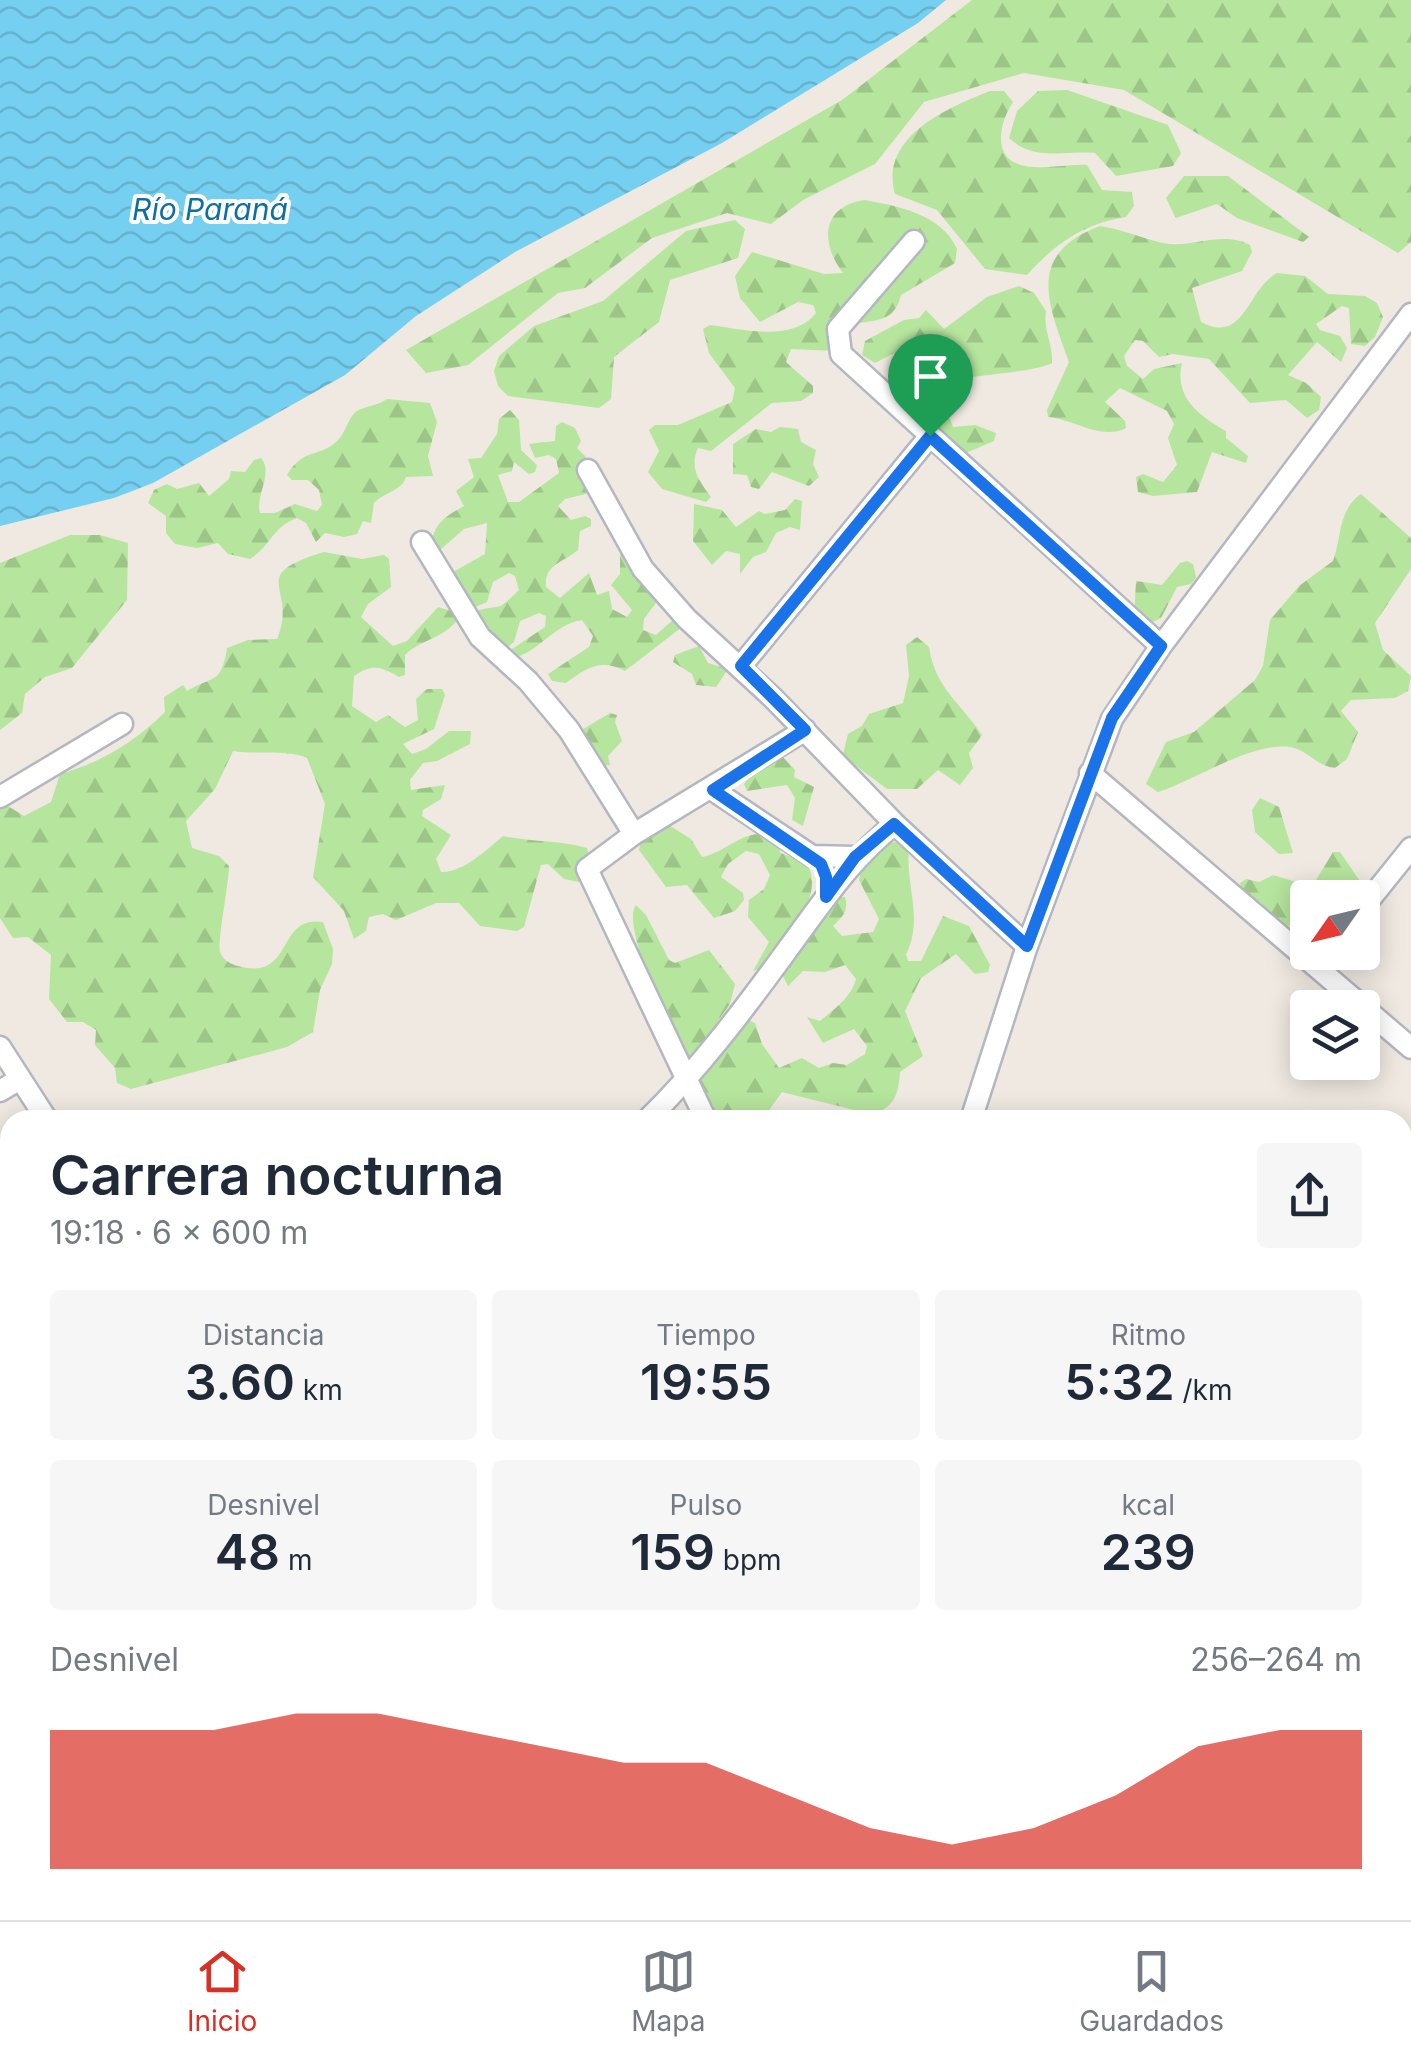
<!DOCTYPE html>
<html lang="es">
<head>
<meta charset="utf-8">
<style>
	body { margin:0; font-family:Inter,sans-serif; background:#f6f6f7; color:#1f2937; height:100vh; display:flex; flex-direction:column; font-size:38px; white-space:nowrap }
	* { box-sizing:border-box; margin:0 }
	p { font-size:32px; color:#747a83 }
	.icon { flex:none; width:55px; height:55px; fill:none; stroke:currentColor; stroke-width:2; stroke-linecap:round; stroke-linejoin:round }
	.map { position:relative; flex:1; overflow:hidden }
	.details { position:absolute; left:0px; top:1110px; width:1412px; height:810px; display:flex; flex-direction:column; background:#fff; border-radius:30px 30px 0 0; box-shadow:0 5px 25px #0003 }
	.details>* { flex:none }
	.needle { width:65px; rotate:236deg }
	.buttons { position:absolute; left:1290px; top:880px; display:grid; gap:20px }
	.buttons a { display:grid; place-items:center; width:90px; height:90px; border-radius:10px; background:#fff; box-shadow:0 5px 25px #0003; font-size:50px }
	.pin { position:absolute; display:grid; place-items:center; width:85px; height:85px; color:#fff; margin:-102px -42px; border-radius:50% 50% 50% 0; rotate:-45deg; box-shadow:0 0 10px #0007 }
	.pin .icon { rotate:45deg }
	.round { display:grid; place-items:center; flex:none; width:105px; height:105px; border-radius:10px; background:#f6f6f7 }
	.overview { display:flex; align-items:center; justify-content:space-between; height:170px; padding:0 50px }
	h1 { font-size:55px; font-weight:600; line-height:75px }
	.metrics { display:grid; grid-template-columns:repeat(3,1fr); gap:15px; height:170px; padding:10px 50px }
	.metrics div { display:grid; align-content:center; border-radius:10px; background:#f6f6f7; text-align:center }
	.metrics b { font-size:50px; font-weight:600 }
	.metrics small { font-size:28px; font-weight:400 }
	.metrics p { font-size:28px }
	.chart { height:280px; padding:20px 50px }
	.chart p { display:flex; justify-content:space-between }
	.chart svg { width:100%; height:180px; margin-top:10px; fill:#d93025; opacity:.7 }
	.menu { display:flex; justify-content:space-around; align-items:center; height:140px; border-top:2px solid #e0e1e3; background:#fff; font-size:28px; color:#747a83 }
	.menu a { display:grid; justify-items:center; gap:5px }
	.menu .active { color:#d93025 }
	.map>svg:first-child { display:block }
</style>
</head>
<body>
<div class="map">
<svg width="1411" height="1920" viewBox="0 0 1411 1920">
	<defs>
		<pattern id="forest-firs" width="22" height="20" patternUnits="userSpaceOnUse" patternTransform="scale(2.5)"><rect width="22" height="20" fill="#b6e59e"/><path d="M5 1l3.5 6h-7zM16 11l3.5 6h-7z" fill="#9dc588"/></pattern>
		<pattern id="water-waves" width="16" height="10" patternUnits="userSpaceOnUse" patternTransform="scale(2.5)"><rect width="16" height="10" fill="#75cff0"/><path d="M0 5q4-4 8 0t8 0" fill="none" stroke="#66b2ce"/></pattern>
	</defs>
	<rect width="100%" height="100%" fill="#efe9e1"/>
	<path fill="url(#forest-firs)" d="M972 0H1411V242L1398 253 1124 90 1024 73 924 102 875 164 803 200 771 224 727 213 652 238 585 288 558 293 468 365 426 373 406 350 842 100Z
		M1067 90 1168 125 1181 153 1173 166 1116 176 1095 153C1063 150 1034 162 1009 138L1017 111 1038 91Z
		M990 91H1004L1013 102C1006 113 1001 125 1001 139 1002 181 1061 163 1087 165L1102 190 1132 192 1134 206 1126 217C1083 224 1056 243 1027 275L985 269 937 210 895 194C879 137 947 108 990 91Z
		M1184 176H1228L1309 237 1303 242 1237 218 1217 204 1176 218 1166 198Z
		M865 200C897 206 942 214 957 249L955 263 901 295C895 322 876 320 852 324L835 351 791 349 786 362 813 386V393L801 401 772 403 711 451 698 448C689 468 699 481 711 497L706 502 662 489 648 472 659 451 649 430 655 425H678L732 402 735 388 709 353 703 329 710 325C741 329 793 343 816 313L813 305 798 302 760 322 740 298 735 276 752 252 824 274 843 273C820 243 821 206 865 200Z
		M735 220 745 229 738 258 670 280 659 322 614 357 611 399 599 408 508 396 498 386 494 371 499 356 534 326 603 301 686 231Z
		M1100 226C1122 229 1141 238 1163 243 1194 249 1220 230 1250 245L1252 252 1242 271 1192 288 1201 322C1245 345 1247 289 1277 273L1305 276 1328 294 1365 296 1377 303 1383 317 1375 337 1365 346 1351 344 1349 308 1342 306 1316 324 1320 330 1340 336 1347 348 1341 362 1317 342 1288 375 1306 383 1321 397 1319 410 1307 418 1286 400 1250 403 1209 359 1173 354 1159 357 1143 341 1135 340 1124 356 1127 366 1143 379 1154 369 1182 363C1174 397 1198 415 1226 431V438L1248 456 1246 463 1212 452 1197 492 1153 496 1138 492 1136 477 1143 474 1163 482 1177 465 1168 438 1174 424 1167 411 1120 388 1105 402 1125 421 1126 428C1101 441 1074 419 1048 417L1047 410 1069 362C1048 304 1025 254 1100 226Z
		M1019 286 1034 293 1046 311C1043 331 1053 343 1052 363 1031 373 979 374 950 381 932 371 919 355 900 350L875 363 862 355 865 341 904 320 919 318 926 310 944 329 987 297Z
		M903 389 948 414 953 427 975 425 996 433 994 441 961 455 931 429Z
		M387 399 430 403 437 422 428 456 433 476 406 477C402 491 384 492 374 503L371 523 363 521 357 534 344 537 325 533 316 542 306 523 297 518C272 527 271 546 250 559L228 554 218 543 197 548 175 544 166 533V516L148 503 154 490 167 484 177 489 199 483 209 496 229 479 231 471 245 472 254 460 261 458C274 473 255 495 260 513H275L295 504 317 511 322 505 319 490 308 480H292L287 475C303 447 322 458 339 439 346 431 349 416 357 411 366 406 377 406 387 399Z
		M510 410 519 420 521 450 537 465 535 472 529 474 514 462 512 471 498 475 508 502H519L559 473 556 459 549 455 535 458 529 444 555 441 556 426 562 422 575 428 581 441 577 448 592 463 590 493 565 499 558 506 571 520 585 516 591 519V526L580 531 578 550C563 563 544 564 546 587L560 598 589 573 597 595 609 591 612 609 627 617 632 610 611 585 620 574V544L647 589 661 596 644 619 643 630 656 635 674 619 682 627 625 671C601 658 586 668 566 683L552 681 548 674 589 647 593 636 582 620C555 623 535 656 511 658L509 651 545 627 546 616 539 613 520 621 514 642 506 649 474 618 476 611C505 603 494 614 519 590L515 576 509 573 493 582 487 602 471 609 451 582 455 571 485 554 487 523 464 529 439 551 432 541C435 522 448 515 464 506L456 491 474 477 468 459 481 458 497 434 499 419Z
		M780 427 798 429 801 442 816 450 813 464 819 477 809 486 772 472 759 489 751 487 747 475 733 474V444L756 429 771 432Z
		M1361 494 1411 538V569L1375 623 1383 650 1411 676 1408 691 1395 698 1351 700 1341 711 1358 732 1347 759 1335 768C1317 766 1309 752 1294 748 1257 738 1192 782 1158 792L1146 784 1166 742 1194 732 1255 680 1263 666 1270 620 1299 586 1333 561C1342 536 1338 510 1361 494Z
		M795 499 802 501 800 530 790 527 776 533 766 552 753 557 740 574V554L726 551 712 565 693 541 694 504 722 510 736 527 759 511 765 514 785 510Z
		M70 535H100L128 543 127 600 72 668 45 677 25 694 22 713 0 730V563Z
		M324 552 362 559 384 555 389 559 391 587 368 604 361 617 393 646 407 641 438 607 461 614C447 639 424 637 405 655V675L399 677C380 666 372 664 354 676L352 706 376 722 388 715 405 727 418 720 416 699 427 689H442L445 695 434 729 403 744 412 754 426 749 449 731H471L470 744 437 761 423 763 410 780 411 790 445 785 441 799 423 810 422 816 451 835 436 859 441 872C463 873 486 850 503 836 532 842 559 840 587 848L589 855 579 882 564 879 548 864 541 865 524 927 517 931 480 926 459 903H436L396 920 383 914 369 917 366 931 354 939 344 911 313 877 325 804 307 758C284 749 258 755 233 751L215 789 186 821 192 848 219 856 229 866C229 883 217 942 220 952 223 960 230 964 238 966 295 982 275 915 323 922L333 949 332 964 320 990 313 1032 287 1047 131 1089 117 1083 115 1068 95 1045 96 1030 83 1022H67L49 999 51 955 28 937 13 938 0 918V808L8 806 24 816 51 802 60 774C100 763 135 742 165 712L164 697 183 685 187 691C214 675 221 685 227 648L248 640 277 639C299 587 244 576 324 552Z
		M1187 561 1193 564 1196 577 1191 584 1177 587 1161 618 1148 624 1134 619 1136 581 1162 585 1180 563Z
		M917 637 929 647C935 688 960 702 982 735L969 753 973 768 960 785 938 770 917 789H887L847 759 843 754 848 734 862 726 869 714 903 703 909 676 906 645Z
		M699 646 708 663 728 669 716 687 696 685 692 674 673 662 675 655Z
		M610 713 617 715 615 722 622 741 608 756 610 765 603 766 580 731Z
		M780 754 795 770 794 777 814 787 803 826 792 820 795 798 787 785 747 791 744 784 752 773Z
		M1260 798 1279 807 1293 853 1279 854 1255 832 1252 810Z
		M667 824 691 839 702 857C729 853 762 810 781 853L807 863C827 900 782 939 761 968L753 971 769 942 748 917 749 900 764 889 770 875 759 854 746 851 728 864 721 877 743 893 744 900 735 911 714 918 687 885 666 887 639 850 642 836Z
		M895 842 909 849C905 885 924 919 906 954L908 961H921L943 916 969 926 990 965 988 972 975 974 956 954 921 978 905 1011 923 1056 900 1072C899 1093 894 1110 870 1114L782 1092 762 1120H715L698 1088 706 1067 745 1019 755 1023 762 1044 779 1068 802 1058 819 1068 833 1063 847 1065 865 1054 867 1046 854 1029 823 1043 807 1017 820 1021C834 1009 851 998 856 979L845 965 825 972 803 971 788 986 782 974 838 897H845C849 910 843 917 833 926L842 936 873 932 879 919 859 880 867 850Z
		M1333 852H1340L1366 890 1359 897H1343L1316 880Z
		M1273 875 1293 881 1302 891 1299 928 1284 925 1242 891 1240 883 1246 879 1259 882Z
		M636 905 646 915 669 960 675 963 709 950 735 984 730 1004 691 1059C672 1041 620 924 636 905Z
		M0 1361 10 1374V1470L4 1473Z
		M0 1663 10 1664V1910H212L218 1920H0Z
		M1411 1818V1920H1301L1311 1910H1402L1403 1823Z
		M483 1910H593L613 1920H481Z"/>
	<path fill="url(#water-waves)" d="M0 0H946L918 23 722 143 515 252 416 316 345 375 153 483 114 498 0 526Z"/>
	<g fill="none" stroke-linecap="round" stroke-linejoin="round">
		<g stroke="#b4b7c1" stroke-width="25">
			<path id="minor" d="M914 241 838 329 841 354 1161 646
				M588 470 643 569 687 619 773 698 895 824 1027 946
				M422 542 480 637 528 681 569 730 634 834
				M741 666 930 436
				M1090 773 1411 1048
				M713 790 812 856 855 857
				M0 797 122 724
				M1362 909 1411 848
				M0 1047 47 1120
				M0 1091 20 1079
				M647 1120C699 1069 742 1012 785 953 820 906 849 860 895 824
				M706 1120 587 869 634 834 805 730
				M971 1120 1027 946 1112 719 1161 646 1411 314
				M1402 1343 1411 1344
				M1402 1446 1411 1452
				M1402 1798 1411 1792
				M890 1910 898 1920
				M347 1920 360 1910
				M1242 1920 1255 1910"/>
		</g>
		<g stroke="#c9c9c9" stroke-width="32">
			<path id="highway" d="M1402 1699 1411 1693
				M1402 1733 1411 1726
				M1119 1920 1132 1910
				M1159 1920 1172 1910"/>
		</g>
		<use href="#minor" stroke="#fff" stroke-width="20"/>
		<use href="#highway" stroke="#ffa35c" stroke-width="28"/>
	</g>
	<g fill="none" stroke-linecap="round" stroke-linejoin="round">
		<g stroke="#fff" stroke-width="20">
			<path id="route" d="M930 436 1161 646 1112 718 1027 946 894 824 855 857 826 897V877L821 864 713 790 805 730 741 666Z"/>
		</g>
		<use href="#route" stroke="#1a73e8" stroke-width="12"/>
	</g>
	<g text-anchor="middle" dominant-baseline="central" stroke-width="8" stroke-linejoin="round" paint-order="stroke">
		<g font-size="30" font-style="italic" fill="#0d6fa3" stroke="#fff">
			<text x="210" y="209">Río Paraná</text>
		</g>
	</g>
</svg>
<div class="buttons">
<a><svg class="needle" viewBox="-14 -14 28 28"><path d="M0-13l5 13h-10z" fill="#e53935"/><path d="M0 13l5-13h-10z" fill="#747a83"/></svg></a>
<a><svg class="icon" aria-label="layers" viewBox="0 0 24 24"><path d="M12 4l9 5-9 5-9-5zM3 14l9 5 9-5"/></svg></a>
</div>
<div class="pin" style="left:930px;top:436px;background:#1e9e55"><svg class="icon" aria-label="arrive" viewBox="0 0 24 24"><path d="M6 21V4h12l-3 4 3 4H6"/></svg></div>
<section class="details">
<div class="overview"><div><h1>Carrera nocturna</h1><p>19:18 · 6 × 600 m</p></div><a class="round"><svg class="icon" aria-label="share" viewBox="0 0 24 24"><path d="M12 15V3M7 8l5-5 5 5M5 13v7h14v-7"/></svg></a></div>
<div class="metrics">
<div><p>Distancia</p><b>3.60<small> km</small></b></div>
<div><p>Tiempo</p><b>19:55</b></div>
<div><p>Ritmo</p><b>5:32<small> /km</small></b></div>
</div>
<div class="metrics">
<div><p>Desnivel</p><b>48<small> m</small></b></div>
<div><p>Pulso</p><b>159<small> bpm</small></b></div>
<div><p>kcal</p><b>239</b></div>
</div>
<div class="chart"><p><span>Desnivel</span>256–264 m</p>
<svg viewBox="0 0 160 44" preserveAspectRatio="none"><path d="M0 44V10L10 10L20 10L30 6L40 6L50 10L60 14L70 18L80 18L90 26L100 34L110 38L120 34L130 26L140 14L150 10L160 10V44z"/></svg>
</div>
</section>
</div>
<nav class="menu">
<a class="active"><svg class="icon" aria-label="home" viewBox="0 0 24 24"><path d="M3 11l9-7 9 7M6 9v11h12V9"/></svg>Inicio</a>
<a><svg class="icon" aria-label="map" viewBox="0 0 24 24"><path d="M3 6l6-2 6 2 6-2v14l-6 2-6-2-6 2zM9 4v14M15 6v14"/></svg>Mapa</a>
<a><svg class="icon" aria-label="saved" viewBox="0 0 24 24"><path d="M7 4h10v16l-5-4-5 4z"/></svg>Guardados</a>
</nav>
</body>
</html>
